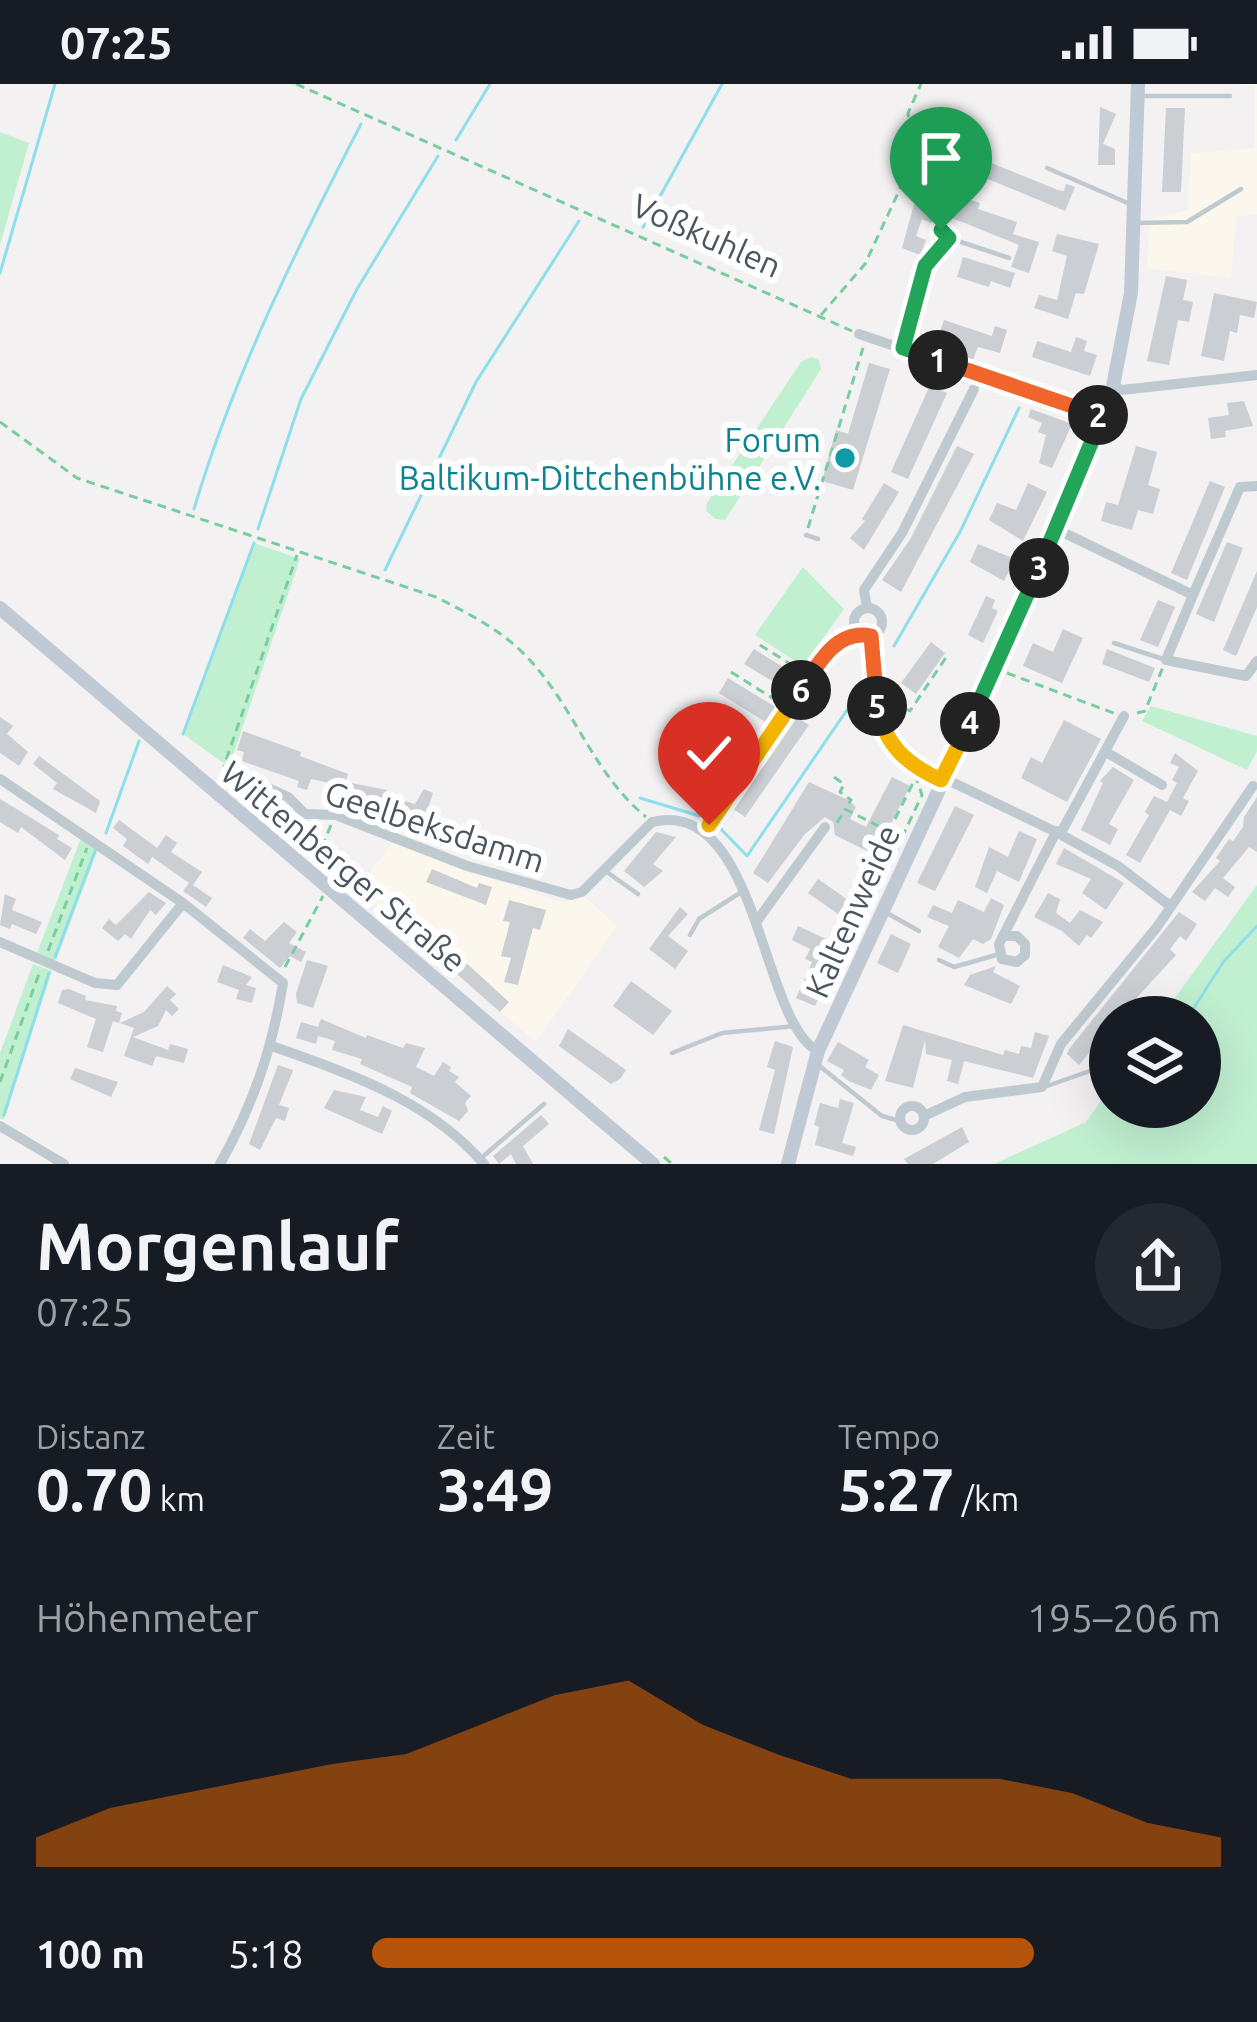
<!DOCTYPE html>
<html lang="de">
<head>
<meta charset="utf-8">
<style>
	body { margin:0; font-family:Ubuntu,sans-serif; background:#242831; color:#f1f3f6; height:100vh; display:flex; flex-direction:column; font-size:45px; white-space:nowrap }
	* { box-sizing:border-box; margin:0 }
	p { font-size:39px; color:#9ea1a6 }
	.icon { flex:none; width:66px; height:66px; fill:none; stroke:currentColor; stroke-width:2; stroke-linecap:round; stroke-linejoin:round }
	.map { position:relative; height:1080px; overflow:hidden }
	.sheet { display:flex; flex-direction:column; background:#171b24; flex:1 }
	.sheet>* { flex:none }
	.buttons { position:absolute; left:1089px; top:912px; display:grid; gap:24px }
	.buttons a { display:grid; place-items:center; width:132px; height:132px; border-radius:50%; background:#171b24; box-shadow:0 12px 48px #0002; font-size:60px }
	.pin { position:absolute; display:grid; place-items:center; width:102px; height:102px; color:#fff; margin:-123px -51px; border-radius:50% 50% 50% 0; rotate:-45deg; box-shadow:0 0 12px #0007 }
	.pin .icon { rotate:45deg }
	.km { position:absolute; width:60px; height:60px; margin:-30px; border-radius:50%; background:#222; color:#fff; font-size:33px; line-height:60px; text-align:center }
	.round { display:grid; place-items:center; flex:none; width:126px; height:126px; border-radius:63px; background:#242831 }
	.head { display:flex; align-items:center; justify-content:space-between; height:204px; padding:0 36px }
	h1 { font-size:66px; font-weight:600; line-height:90px }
	.stats { display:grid; grid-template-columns:repeat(3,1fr); gap:18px; height:204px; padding:12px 36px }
	.stats div { display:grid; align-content:center }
	.stats b { font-size:60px; font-weight:600 }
	.stats small { font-size:33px; font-weight:400 }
	.stats p { font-size:33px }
	.chart { height:336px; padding:24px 36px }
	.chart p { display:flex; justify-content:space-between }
	.chart svg { width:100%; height:216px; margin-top:12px; fill:#b45309; opacity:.7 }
	ul { padding:0 36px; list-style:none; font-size:39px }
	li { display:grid; grid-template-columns:192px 144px 1fr; align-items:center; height:90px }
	li i { height:30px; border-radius:15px; background:#b45309 }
	.status { display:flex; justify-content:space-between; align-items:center; height:84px; padding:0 60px; background:#171b24; direction:ltr }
	.status svg { height:33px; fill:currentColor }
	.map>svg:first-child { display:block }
</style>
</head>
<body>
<div class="status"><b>07:25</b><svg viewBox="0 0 49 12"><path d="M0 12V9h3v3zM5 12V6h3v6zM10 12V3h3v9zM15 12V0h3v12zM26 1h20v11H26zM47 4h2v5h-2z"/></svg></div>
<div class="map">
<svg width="1257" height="1080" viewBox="0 0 1257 1080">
	<rect width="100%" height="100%" fill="#f3f1f1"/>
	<path fill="#fcf7ec" d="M1239 0H1257V131L1236 132 1231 194 1147 184 1150 135 1188 126 1191 69 1255 64V3Z
		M392 759 559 818 585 813 617 842 536 958 357 805Z"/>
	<path fill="#c1f0d1" d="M0 48 29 59 0 161Z
		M811 273 819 276 821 285 725 436 716 435 706 427 707 419 801 278Z
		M254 459 300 475 229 683 183 650Z
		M803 483 844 525 803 582 755 551Z
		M1151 622 1257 652V667L1247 686 1142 637Z
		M81 754 98 765 56 877 37 869Z
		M1257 801V1080H994L1086 1038 1110 1004V1023H1200V933H1161Z
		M33 880 52 887 4 1036 0 1034V969Z"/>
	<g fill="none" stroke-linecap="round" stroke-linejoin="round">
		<path stroke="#8edeec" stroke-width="3" d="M456 56 490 0
			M643 143 722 0
			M0 189 55 0
			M194 425C235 288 296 166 361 40
			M258 445 301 315 357 205 438 72
			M385 486 476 298 579 137
			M894 562 960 448 1019 324
			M183 650 254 459
			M640 714 703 733
			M720 744 747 772 860 607
			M106 749 139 657
			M55 873 95 767
			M1188 933 1224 877 1257 842
			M4 1031 49 889"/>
	</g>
	<path fill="#cbced3" d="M1100 23 1116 30 1103 60 1115 65V81H1098Z
		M1166 24H1185L1181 108H1162Z
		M974 72 1058 106 1064 107 1066 100 1075 103 1065 127 969 87Z
		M923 87 932 91 931 108 942 112 936 141 922 135 916 152 926 156 920 171 902 164Z
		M960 112 980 119 978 125 1017 138 1013 150 1039 158 1029 189 1011 183 1019 161 952 134Z
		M1057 150 1099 160 1084 210 1076 209 1068 235 1034 224 1039 211 1057 216 1067 172 1052 167Z
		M963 173 1015 189 1010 204 991 197 989 203 957 193Z
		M1166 192 1187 196 1183 216 1193 218 1189 238 1178 236 1169 281 1147 277Z
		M1214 209 1257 218 1254 234 1240 231 1237 249 1230 247 1224 277 1201 272Z
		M944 236 992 252 995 242 1007 246 1000 269 978 263 972 278 960 274 964 261 938 253Z
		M1076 253 1087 257 1084 267 1097 271 1090 292 1032 273 1037 257 1071 268Z
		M869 279 890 285 853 406 822 397 836 346 848 350Z
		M930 301 947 309 908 395 891 388Z
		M1244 317 1253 342 1225 347 1226 353 1211 355 1208 334 1229 331 1227 319Z
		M1031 325 1072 340 1052 384 1039 379 1046 351 1038 348 1042 339 1028 333Z
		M957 362 974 370 901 508 882 496 911 454Z
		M1136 362 1157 368 1148 401 1160 405 1153 430 1138 426 1132 446 1101 437 1106 418 1118 421Z
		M1210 397 1225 403 1187 496 1171 489Z
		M884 399 899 408 864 466 850 454 865 437 862 435Z
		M1028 399 1047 408 1023 457 989 436 997 419 1016 426Z
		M1227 458 1243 464 1214 538 1196 530Z
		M978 460 1015 475 1004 497 970 478Z
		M1257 487V523L1236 572 1223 566Z
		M986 512 995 516 992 524 998 527 983 559 968 551Z
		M1158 516 1175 523 1158 563 1140 556Z
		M1063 545 1083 554 1062 599 1023 582 1033 559 1053 568Z
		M931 558 945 569 916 610 901 599Z
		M754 565 796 591 787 606 744 580Z
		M1107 565 1155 584 1149 598 1102 580Z
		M728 594 777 624 767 639 719 609Z
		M699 630 748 660 739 675 690 645Z
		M795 632 809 641 745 733 732 724Z
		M0 633 13 642 7 650 28 668 19 682 0 669Z
		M1064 636 1101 655 1067 718 1021 694 1031 673 1042 679Z
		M243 647 301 668 300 672 348 690 346 698 387 706 386 711 415 720 424 705 433 709 425 734 341 715 344 704 321 697 311 695 307 706 297 703 299 697 242 677 244 668 237 666Z
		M672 661 728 695 718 710 662 676Z
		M1175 669 1198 687 1183 714 1189 717 1181 732 1170 726 1140 779 1126 771 1149 731 1145 728 1154 712 1167 718 1177 699 1172 696 1179 683 1170 679Z
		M39 672 100 717 96 729 53 705 57 699 33 680Z
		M1113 683 1134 696 1109 740 1118 745 1110 761 1081 746 1103 699 1100 697Z
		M892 693 910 702 875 771 835 751 833 738 825 733 805 750 768 799 753 789 809 698 848 716 856 723 850 735 866 743Z
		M1257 713V768L1249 763 1223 794 1235 803 1228 813 1215 804 1205 817 1192 808 1220 777 1216 774 1229 755 1233 757 1243 743 1244 733Z
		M0 715 59 751 57 755 72 764 65 776 21 743 18 749 0 738Z
		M955 722 974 731 935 807 917 799Z
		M119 736 157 764 166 751 177 759 171 768 202 788 193 801 212 814 206 823 183 807 189 799 152 773 148 780 123 762 127 755 113 744Z
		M1019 747 1037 755 1019 798 997 787 987 809 975 803 989 763 1008 773Z
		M656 748 676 753 653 780 663 787 644 803 624 787Z
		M1064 764 1124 799 1106 826 1082 809 1091 795 1056 780Z
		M432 785 477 804 479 799 492 803 486 821 426 798Z
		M818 795 848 816 838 830 808 809Z
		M149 808 166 819 156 831 150 826 131 855 125 850 118 857 102 844 109 835 116 841Z
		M1048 809 1060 815 1056 829 1070 839 1080 826 1103 838 1091 854 1087 851 1079 862 1062 847 1034 833Z
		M5 810 16 815 12 826 42 838 36 850 12 840 10 845 0 841Z
		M394 813 509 918 500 928 383 825Z
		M991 814 1004 821 991 855 983 860 973 855 959 874 938 863 949 842 927 833 933 821 952 829 958 816 984 828Z
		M509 816 546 826 540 846 533 844 518 901 504 898 511 874 501 872 510 838 503 837Z
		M680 823 688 830 668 852 688 867 675 885 649 865Z
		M1179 828 1197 840 1186 857 1180 852 1170 865 1176 871 1119 933H1110V944L1079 981 1067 970 1069 965Z
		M284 838 297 848 289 859 306 868 301 878 290 872 280 884 243 854 250 845 265 857Z
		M798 842 843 863 815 922 796 914 812 878 805 875 810 865 792 856Z
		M891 850 911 860 898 889 877 879Z
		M307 876 328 882 313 924 297 919 296 910Z
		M223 881 252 893 246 901 256 904 252 919 236 915 239 906 217 898Z
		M996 882 993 888 1020 902 1011 920 964 901 970 891Z
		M631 897 672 927 653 951 613 922Z
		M167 902 176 910 170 916 179 925 172 932 166 926 158 942 133 953 168 966 170 960 188 965 184 979 156 972 152 982 124 972 134 944 120 939 144 928Z
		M69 905 86 912 85 916 117 922 116 927 122 929 119 939 113 937 103 968 87 963 96 935 58 919 62 906Z
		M321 935 366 954 367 951 403 964 406 959 425 964 416 983 434 992 443 978 451 983 449 987 459 993 455 998 471 1012 465 1019 468 1027 459 1037 410 1009 412 1003 360 980 362 975 332 966 335 957 318 952 316 960 296 954 301 938 318 943Z
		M903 941 1003 971 1005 966 1019 970 1021 962 1031 964 1035 948 1049 952 1033 994 964 977 958 1000 947 997 952 976 926 970 925 956 913 1004 885 997Z
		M568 945 626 986 620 995 611 1000 559 962Z
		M775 957 793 963 774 1050 759 1046 775 986 767 983Z
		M838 958 869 976 865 983 879 991 871 1006 849 997 841 991 844 986 827 977Z
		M278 981 293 986 279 1021 289 1024 285 1037 276 1034 260 1066 249 1060Z
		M75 984 118 998 111 1013 70 995Z
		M334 1006 366 1013 360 1026 378 1033 383 1022 392 1027 382 1050 324 1024Z
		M840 1015 854 1019 842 1059 856 1063 853 1072 815 1061 819 1043 814 1041 820 1019 838 1024Z
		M541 1031 549 1040 523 1062 533 1080H516L511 1070 499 1080 493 1072Z
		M962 1043 969 1058 933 1080H908L904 1075Z"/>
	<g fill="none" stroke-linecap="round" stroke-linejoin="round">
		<path stroke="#79cea0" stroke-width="3" stroke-dasharray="9 6" stroke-linecap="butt" d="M296 0 852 247
			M821 231 865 180 912 79 908 29 921 0
			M0 338 77 394 436 513C467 529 498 544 523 569 573 618 591 688 646 733
			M808 444 863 264
			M760 561 803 588
			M731 588 777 617
			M1007 589 1116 630
			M892 618 910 627 947 572
			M700 624 751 655
			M1137 629 1145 627 1163 583
			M672 654 732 690
			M231 686 224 682 297 471
			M834 693 844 700 840 708 851 716 845 725 890 748 883 763
			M895 735 915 695
			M837 739 844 727
			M316 777 331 741
			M889 781 922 711 916 693
			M48 867 87 764
			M285 883 323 812
			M0 998 40 887
			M664 1073 672 1080"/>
		<path stroke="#bfc9d0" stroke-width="4.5" d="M1144 12H1230
			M1047 84 1130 120
			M938 96 952 109 941 147 949 154 1009 174
			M1136 139 1187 138 1241 105
			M806 451 818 455
			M1114 559 1166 576
			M604 786 638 810
			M887 829 919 847
			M690 851 699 835 743 807
			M939 876 954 883 996 871
			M672 969 722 949 795 942
			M817 980 882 1032 900 1037
			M1047 1002 1110 980
			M480 1075 544 1020"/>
		<path stroke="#bfc9d0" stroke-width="10" d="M859 250 1103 333
			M903 264 925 182 949 154
			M1113 302 1122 306 1257 291
			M1056 445 1193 511 1240 403 1257 402
			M1193 511 1166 576 1246 592 1257 577
			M854 538a14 14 0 1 1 28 0a14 14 0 1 1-28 0Z
			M867 524 864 506 902 449 974 305
			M871 552 880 638 902 674 1056 748 999 860 1002 875 1017 878 1025 871V860L1017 852H1007
			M1124 632 1063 745 1056 748 1118 782 1169 821
			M1106 668 1162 701
			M239 691 288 713 305 730 336 731 467 782 571 811 582 808 652 738C759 712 760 938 818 967
			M0 695 183 819 283 899C272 966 253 1021 220 1080
			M709 741 835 557 858 548
			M757 837 825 743
			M0 858 95 899 117 901 183 819
			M272 962C350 990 429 1016 484 1080
			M900 1034a12 12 0 1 1 24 0a12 12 0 1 1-24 0Z
			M924 1032 965 1013 1042 1003 1061 960 1157 843 1253 702
			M0 1042 64 1080"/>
		<path stroke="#bfcad4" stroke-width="14" d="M0 524 653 1080
			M788 1080 818 967 975 628 1084 380 1113 302 1131 209 1138 0"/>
	</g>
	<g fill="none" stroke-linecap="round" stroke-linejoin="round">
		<g stroke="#fff" stroke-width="24">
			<path id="split-1" d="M938 276 903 264 925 182 949 154 941 146"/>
		</g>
		<g stroke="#fff" stroke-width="24">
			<path id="split-2" d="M938 276 1098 331"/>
		</g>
		<g stroke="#fff" stroke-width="24">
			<path id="split-3" d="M1039 484 1102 333 1098 331"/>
		</g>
		<g stroke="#fff" stroke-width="24">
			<path id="split-4" d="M970 638 1039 484"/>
		</g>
		<g stroke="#fff" stroke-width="24">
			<path id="split-5" d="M877 622C885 661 906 680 941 696L970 638"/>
		</g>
		<g stroke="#fff" stroke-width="24">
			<path id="split-6" d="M801 606C819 578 837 545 871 552L877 622"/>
		</g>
		<g stroke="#fff" stroke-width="24">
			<path id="split-7" d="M709 741 801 606"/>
		</g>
		<use href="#split-1" stroke="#22a559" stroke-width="15"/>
		<use href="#split-2" stroke="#f0652b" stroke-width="15"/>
		<use href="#split-3" stroke="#22a559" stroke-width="15"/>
		<use href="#split-4" stroke="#22a559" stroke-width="15"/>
		<use href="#split-5" stroke="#f5b400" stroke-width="15"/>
		<use href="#split-6" stroke="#f0652b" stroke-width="15"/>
		<use href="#split-7" stroke="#f5b400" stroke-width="15"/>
	</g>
	<circle fill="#0f9aa8" stroke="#fff" stroke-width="4.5" cx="845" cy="374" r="12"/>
	<g text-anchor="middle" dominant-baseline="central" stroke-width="12" stroke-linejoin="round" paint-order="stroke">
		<g font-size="33" fill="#49555f" stroke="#fff">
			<text transform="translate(707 151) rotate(24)">Voßkuhlen</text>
			<text transform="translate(435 742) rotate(18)">Geelbeksdamm</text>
			<text transform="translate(344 782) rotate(40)">Wittenberger Straße</text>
			<text transform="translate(852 827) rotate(-66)">Kaltenweide</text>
		</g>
		<g font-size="33" fill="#0d838f" stroke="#fff" text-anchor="end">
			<text x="821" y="355">Forum<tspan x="821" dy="38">Baltikum-Dittchenbühne e.V.</tspan></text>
		</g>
	</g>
</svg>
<div class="buttons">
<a><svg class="icon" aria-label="layers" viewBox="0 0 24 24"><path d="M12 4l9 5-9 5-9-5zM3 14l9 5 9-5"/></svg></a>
</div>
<div class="pin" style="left:941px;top:146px;background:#1e9e55"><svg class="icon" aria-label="arrive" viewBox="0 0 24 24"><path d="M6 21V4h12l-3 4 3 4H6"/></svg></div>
<div class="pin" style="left:709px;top:741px;background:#d93025"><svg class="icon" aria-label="check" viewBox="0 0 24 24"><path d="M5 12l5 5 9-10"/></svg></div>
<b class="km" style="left:938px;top:276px">1</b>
<b class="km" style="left:1098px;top:331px">2</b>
<b class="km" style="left:1039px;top:484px">3</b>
<b class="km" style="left:970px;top:638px">4</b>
<b class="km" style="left:877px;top:622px">5</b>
<b class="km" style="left:801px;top:606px">6</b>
</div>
<section class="sheet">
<div class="head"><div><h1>Morgenlauf</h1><p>07:25</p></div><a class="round"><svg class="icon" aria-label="share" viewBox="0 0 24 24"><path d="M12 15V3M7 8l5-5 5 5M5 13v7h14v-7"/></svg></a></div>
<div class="stats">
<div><p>Distanz</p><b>0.70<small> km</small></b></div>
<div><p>Zeit</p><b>3:49</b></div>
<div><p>Tempo</p><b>5:27<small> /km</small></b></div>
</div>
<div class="chart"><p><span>Höhenmeter</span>195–206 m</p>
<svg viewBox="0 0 160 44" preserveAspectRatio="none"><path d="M0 44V38L10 32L20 29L30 26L40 23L50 21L60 15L70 9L80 6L90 15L100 21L110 26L120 26L130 26L140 29L150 35L160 38V44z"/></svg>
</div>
<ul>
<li><b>100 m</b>5:18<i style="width:78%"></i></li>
</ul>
</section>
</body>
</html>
